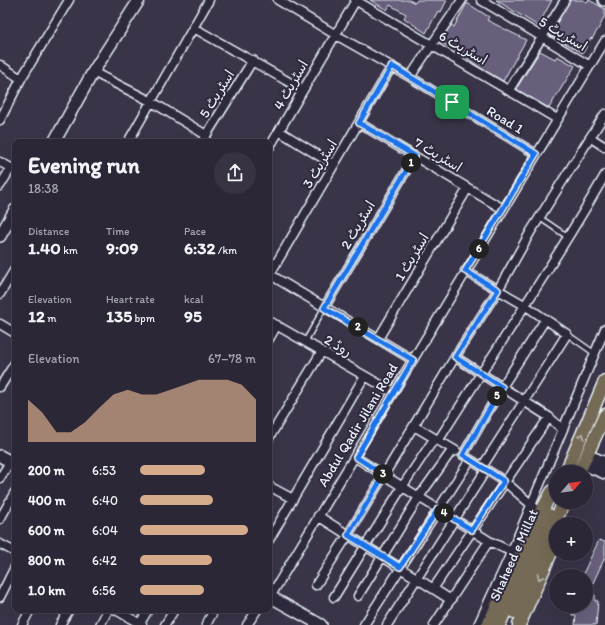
<!DOCTYPE html>
<html lang="en">
<head>
<meta charset="utf-8">
<style>
	body { margin:0; font-family:Itim,"Playpen Sans Arabic",sans-serif; background:#383342; color:#f1f3f6; height:100vh; display:flex; flex-direction:column; font-size:15px; white-space:nowrap }
	* { box-sizing:border-box; margin:0 }
	p { font-size:13px; color:#a6a5ad }
	.icon { flex:none; width:22px; height:22px; fill:none; stroke:currentColor; stroke-width:2; stroke-linecap:round; stroke-linejoin:round }
	.map { position:relative; flex:1; overflow:hidden }
	.sheet { position:absolute; left:12px; top:139px; width:260px; height:474px; display:flex; flex-direction:column; background:#2c2737; border-radius:8px; box-shadow:0 4px 16px #0002,0 0 0 1px #484452 }
	.sheet>* { flex:none }
	.needle { width:26px; rotate:61deg }
	.fabs { position:absolute; left:549px; top:465px; display:grid; gap:8px }
	.fabs a { display:grid; place-items:center; width:44px; height:44px; border-radius:50%; background:#2c2737; box-shadow:0 4px 16px #0002,0 0 0 1px #484452; font-size:20px }
	.pin { position:absolute; display:grid; place-items:center; width:34px; height:34px; color:#fff; margin:-17px; border-radius:8px; box-shadow:0 2px 6px #0006 }
	.km { position:absolute; width:20px; height:20px; margin:-10px; border-radius:50%; background:#222; color:#fff; font-size:11px; line-height:20px; text-align:center }
	.round { display:grid; place-items:center; flex:none; width:42px; height:42px; border-radius:21px; background:#383342 }
	.head { display:flex; align-items:center; justify-content:space-between; height:68px; padding:0 16px }
	h1 { font-size:22px; font-weight:800; line-height:30px }
	.figures { display:grid; grid-template-columns:repeat(3,1fr); gap:6px; height:68px; padding:4px 16px }
	.figures div { display:grid; align-content:center }
	.figures b { font-size:17px; font-weight:800 }
	.figures small { font-size:11px; font-weight:400 }
	.figures p { font-size:11px }
	.chart { height:112px; padding:8px 16px }
	.chart p { display:flex; justify-content:space-between }
	.chart svg { width:100%; height:72px; margin-top:4px; fill:#d6ab8b; opacity:.7 }
	ul { padding:0 16px; list-style:none; font-size:13px }
	li { display:grid; grid-template-columns:64px 48px 1fr; align-items:center; height:30px }
	li i { height:10px; border-radius:5px; background:#d6ab8b }
	.map>svg:first-child { display:block }
</style>
</head>
<body>
<div class="map">
<svg width="605" height="625" viewBox="0 0 605 625">
	<rect width="100%" height="100%" fill="#3a3449"/>
	<filter id="ink" filterUnits="userSpaceOnUse"><feTurbulence type="fractalNoise" baseFrequency=".025" numOctaves="2"/><feDisplacementMap in="SourceGraphic" scale="8" xChannelSelector="R" yChannelSelector="G"/><feConvolveMatrix kernelMatrix="1 2 1 2 8 2 1 2 1" color-interpolation-filters="sRGB"/></filter>
	<g filter="url(#ink)">
		<path fill="#685e7b" stroke="#e8f1f8" d="M370 0H409L415 3 417 0H447L441 12 438 11 426 33 404 18 406 14 390 5 387 10Z
			M496 0H552L538 26Z
			M570 0H583L587 2 589 0 605 9V15L600 26 592 39 591 38 583 53 550 35Z
			M467 3 489 17 487 20 526 40 503 81 479 67 467 58 468 57 440 42 451 25 454 27Z
			M540 51 555 59 557 56 575 66 549 108 516 89Z
			M599 540 605 542V557L593 583 586 580V576H582Z
			M586 594 595 595V601H598L596 625H575L576 615H572L573 606H586Z"/>
		<g fill="none" stroke-linecap="round" stroke-linejoin="round">
			<g stroke="#e8f1f8" stroke-width="7">
				<path id="lane" d="M540 218 568 237
					M567 334 594 353
					M305 342 324 308"/>
			</g>
			<g stroke="#e8f1f8" stroke-width="11">
				<path id="street" d="M278 0 336 35 410 77 536 154
					M355 0 557 119
					M481 0 590 66
					M194 28 303 90
					M0 65 21 79
					M93 72 152 102 206 135
					M410 77 462 0
					M509 90 565 0
					M0 120 21 79 69 0
					M359 123 503 209
					M279 131 334 165
					M591 138 605 147
					M128 142 209 0
					M202 142 253 60
					M269 148 356 0
					M0 162 15 170
					M0 186 11 168
					M465 271 526 306 567 334 482 467
					M269 274 413 360
					M270 274 392 66
					M0 294 15 269
					M324 308 415 156
					M269 321 393 392
					M0 324 15 333
					M269 339 277 325
					M378 339 468 188
					M455 357 549 417 562 429
					M0 387 15 363
					M414 426 456 451
					M269 438 322 351
					M438 441C494 352 553 266 605 175
					M463 455 502 387 545 320
					M355 457 489 541 516 554
					M466 457 504 481 534 507
					M0 478 10 462
					M269 486 293 499
					M318 516 451 600
					M0 519 15 492
					M269 540 364 377
					M0 544 15 552
					M316 585 348 535 455 357 498 290 531 231 605 114
					M433 589 549 417
					M358 596 419 497 453 449
					M0 597 15 567
					M270 597 605 41
					M334 597 402 487 434 439
					M116 610 142 625
					M22 625 30 610
					M60 625 69 610
					M100 625 108 610
					M139 625 148 610
					M165 625 174 610
					M206 625 214 610
					M247 625 257 610
					M364 625 470 460
					M387 625 486 470
					M434 625 489 541
					M478 625 511 553 605 329"/>
			</g>
			<g stroke="#e8f1f8" stroke-width="14">
				<path id="secondary" d="M604 0H605
					M54 142 93 72 139 0
					M0 236 15 210
					M587 455 605 463
					M0 456 15 464
					M583 464 605 473
					M269 596 321 625"/>
			</g>
			<g stroke="#e8f1f8" stroke-width="15">
				<path id="primary" d="M566 472 605 381
					M579 472 605 415
					M514 612 564 502
					M488 625 541 512 552 492 556 489
					M499 625 549 515
					M519 625 556 541"/>
			</g>
			<use href="#lane" stroke="#2f2a3d" stroke-width="4"/>
			<use href="#street" stroke="#2f2a3d" stroke-width="8"/>
			<use href="#secondary" stroke="#2f2a3d" stroke-width="11"/>
			<use href="#primary" stroke="#756a55" stroke-width="12"/>
		</g>
		<defs><path id="oneway-chevron" d="M-2-3.5L2.5 0L-2 3.5" fill="none" stroke-width="1.6" stroke-linecap="round" stroke-linejoin="round"/></defs>
		<g stroke="#babbb7">
			<use href="#oneway-chevron" transform="translate(582 436) rotate(-67)"/>
			<use href="#oneway-chevron" transform="translate(540 577) rotate(114)"/>
		</g>
	</g>
	<g fill="none" stroke-linecap="round" stroke-linejoin="round" filter="url(#ink)">
		<g stroke="#fff" stroke-width="8">
			<path id="route" d="M392 66 536 154 465 271 498 290 455 357 502 387 463 455 504 481 472 530 438 509 400 567 348 535 384 475 356 457 413 360 324 308 415 156 359 123Z"/>
		</g>
		<use href="#route" stroke="#1a73e8" stroke-width="5"/>
	</g>
	<g text-anchor="middle" dominant-baseline="central" stroke-width="4" stroke-linejoin="round" paint-order="stroke">
		<g font-size="14" fill="#e8f1f8" stroke="#2f2a3d">
			<text transform="translate(563 34) rotate(31)">اسٹریٹ 5</text>
			<text transform="translate(463 48) rotate(30)">اسٹریٹ 6</text>
			<text transform="translate(291 85) rotate(-60)">اسٹریٹ 4</text>
			<text transform="translate(217 94) rotate(-58)">اسٹریٹ 5</text>
			<text transform="translate(505 120) rotate(31)">Road 1</text>
			<text transform="translate(438 155) rotate(31)">اسٹریٹ 7</text>
			<text transform="translate(320 164) rotate(-59)">اسٹریٹ 3</text>
			<text transform="translate(358 225) rotate(-59)">اسٹریٹ 2</text>
			<text transform="translate(412 257) rotate(-59)">اسٹریٹ 1</text>
			<text transform="translate(338 346) rotate(31)">روڈ 2</text>
			<text transform="translate(358 425) rotate(-59)">Abdul Qadir Jilani Road</text>
			<text transform="translate(514 555) rotate(-66)">Shaheed e Millat</text>
		</g>
	</g>
</svg>
<div class="fabs">
<a><svg class="needle" viewBox="-14 -14 28 28"><path d="M0-13l5 13h-10z" fill="#e53935"/><path d="M0 13l5-13h-10z" fill="#a6a5ad"/></svg></a>
<a>+</a>
<a>−</a>
</div>
<div class="pin" style="left:452px;top:102px;background:#1e9e55"><svg class="icon" aria-label="arrive" viewBox="0 0 24 24"><path d="M6 21V4h12l-3 4 3 4H6"/></svg></div>
<b class="km" style="left:411px;top:163px">1</b>
<b class="km" style="left:358px;top:327px">2</b>
<b class="km" style="left:383px;top:474px">3</b>
<b class="km" style="left:444px;top:513px">4</b>
<b class="km" style="left:497px;top:396px">5</b>
<b class="km" style="left:479px;top:249px">6</b>
<section class="sheet">
<div class="head"><div><h1>Evening run</h1><p>18:38</p></div><a class="round"><svg class="icon" aria-label="share" viewBox="0 0 24 24"><path d="M12 15V3M7 8l5-5 5 5M5 13v7h14v-7"/></svg></a></div>
<div class="figures">
<div><p>Distance</p><b>1.40<small> km</small></b></div>
<div><p>Time</p><b>9:09</b></div>
<div><p>Pace</p><b>6:32<small> /km</small></b></div>
</div>
<div class="figures">
<div><p>Elevation</p><b>12<small> m</small></b></div>
<div><p>Heart rate</p><b>135<small> bpm</small></b></div>
<div><p>kcal</p><b>95</b></div>
</div>
<div class="chart"><p><span>Elevation</span>67–78 m</p>
<svg viewBox="0 0 160 44" preserveAspectRatio="none"><path d="M0 44V18L10 26L20 38L30 38L40 32L50 23L60 15L70 12L80 15L90 15L100 12L110 9L120 6L130 6L140 6L150 9L160 18V44z"/></svg>
</div>
<ul>
<li><b>200 m</b>6:53<i style="width:56%"></i></li>
<li><b>400 m</b>6:40<i style="width:63%"></i></li>
<li><b>600 m</b>6:04<i style="width:93%"></i></li>
<li><b>800 m</b>6:42<i style="width:62%"></i></li>
<li><b>1.0 km</b>6:56<i style="width:55%"></i></li>
</ul>
</section>
</div>
</body>
</html>
